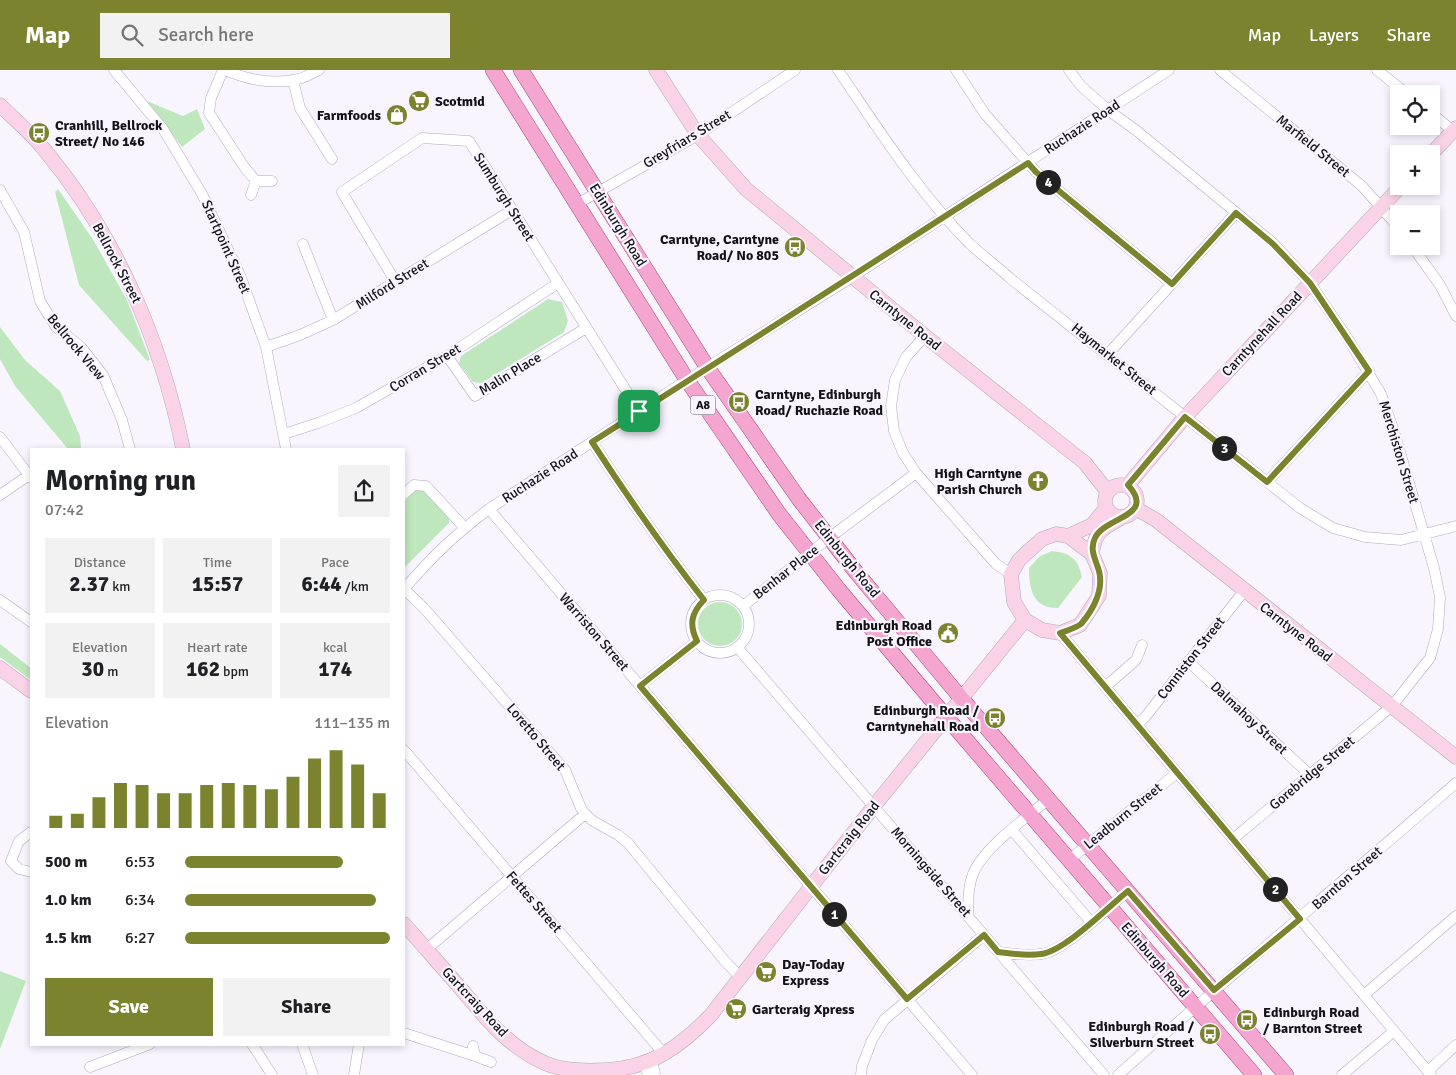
<!DOCTYPE html>
<html lang="en">
<head>
<meta charset="utf-8">
<style>
	body { margin:0; font-family:Signika,sans-serif; background:#f2f2f2; color:#202124; height:100vh; display:flex; flex-direction:column; font-size:19px; white-space:nowrap }
	* { box-sizing:border-box; margin:0 }
	p { font-size:16px; color:#757577 }
	.icon { flex:none; width:28px; height:28px; fill:none; stroke:currentColor; stroke-width:2; stroke-linecap:round; stroke-linejoin:round }
	.map { position:relative; flex:1; overflow:hidden }
	.drawer { position:absolute; left:30px; top:378px; width:375px; height:598px; display:flex; flex-direction:column; background:#fff; border-radius:0px; box-shadow:0 2px 8px #0003 }
	.drawer>* { flex:none }
	.tools { position:absolute; left:1390px; top:15px; display:grid; gap:10px }
	.tools a { display:grid; place-items:center; width:50px; height:50px; border-radius:0px; background:#fff; box-shadow:0 2px 8px #0003; font-size:25px }
	.pin { position:absolute; display:grid; place-items:center; width:42px; height:42px; color:#fff; margin:-21px; border-radius:10px; box-shadow:0 2px 8px #0006 }
	.km { position:absolute; width:25px; height:25px; margin:-12px; border-radius:50%; background:#222; color:#fff; font-size:14px; line-height:25px; text-align:center }
	.round { display:grid; place-items:center; flex:none; width:52px; height:52px; border-radius:0px; background:#f2f2f2 }
	.head { display:flex; align-items:center; justify-content:space-between; height:85px; padding:0 15px }
	h1 { font-size:28px; font-weight:800; line-height:38px }
	.figures { display:grid; grid-template-columns:repeat(3,1fr); gap:8px; height:85px; padding:5px 15px }
	.figures div { display:grid; align-content:center; border-radius:0px; background:#f2f2f2; text-align:center }
	.figures b { font-size:21px; font-weight:800 }
	.figures small { font-size:14px; font-weight:400 }
	.figures p { font-size:14px }
	.chart { height:140px; padding:10px 15px }
	.chart p { display:flex; justify-content:space-between }
	.chart svg { width:100%; height:90px; margin-top:5px; stroke:#7b832e; stroke-width:6 }
	.button { display:flex; gap:10px; margin-top:auto; padding:10px 15px }
	.button a { flex:1; height:58px; border-radius:0px; background:#7b832e; color:#fff; font-size:20px; font-weight:800; line-height:58px; text-align:center }
	.button a+a { background:#f2f2f2; color:#202124 }
	ul { padding:0 15px; list-style:none; font-size:16px }
	li { display:grid; grid-template-columns:80px 60px 1fr; align-items:center; height:38px }
	li i { height:12px; border-radius:6px; background:#7b832e }
	header { display:flex; align-items:center; gap:30px; box-sizing:border-box; height:70px; padding:0 25px; background:#7b832e; color:#fff }
	header strong { font-size:24px }
	nav { display:flex; gap:28px; margin-inline-start:auto; font-size:18px }
	.search { width:350px; height:45px; background:#f2f2f2; display:flex; align-items:center; gap:12px; box-sizing:border-box; padding:0 18px; border-radius:0px; color:#757577; font-size:19px }
	.map>svg:first-child { display:block }
</style>
</head>
<body>
<header>
<strong>Map</strong>
<div class="search"><svg class="icon" aria-label="search" viewBox="0 0 24 24"><circle cx="10" cy="10" r="6"/><path d="M15 15l6 6"/></svg>Search here</div>
<nav><a>Map</a><a>Layers</a><a>Share</a></nav>
</header>
<div class="map">
<svg width="1456" height="1005" viewBox="0 0 1456 1005">
	<rect width="100%" height="100%" fill="#f9f5ff"/>
	<path fill="#bfe7bd" d="M147 31 183 46 197 39 205 59 182 77Z
		M58 119 94 171 127 230 150 290 147 291 79 215 55 122Z
		M548 229 562 232 568 251 564 262 482 313 473 312 459 293 461 286Z
		M0 257 25 290 60 321 80 366 81 379H68L15 316 0 289Z
		M414 421H424L449 447V453L404 498V431Z
		M1052 481C1070 483 1078 488 1082 507L1058 538C1033 538 1029 520 1029 498L1040 486Z
		M698 554a22 22 0 1 1 44 0a22 22 0 1 1-44 0Z
		M0 574 31 598V610L0 587Z
		M0 901 26 911 0 979Z"/>
	<g fill="none" stroke-linecap="round" stroke-linejoin="round">
		<g stroke="#b0a9bf" stroke-width="11">
			<path id="street" d="M114 0 163 59 202 124 240 205 266 277 286 379
				M223 0 211 28 209 43 245 98 256 111H272
				M225 0C248 10 273 15 298 9 305 8 312 3 319 0
				M838 0C879 60 918 122 970 174 983 186 998 197 1011 209L1300 438 1333 458 1365 467 1401 470 1456 456
				M956 0 985 44 1036 102 1172 214
				M1069 0 1081 16 1108 40 1137 61 1273 173 1310 213 1350 272 1381 324 1393 358 1434 498 1440 527 1438 559 1430 588 1392 636 1233 769
				M1220 0 1362 116 1399 158
				M1377 0 1407 24
				M293 10 300 38 332 89
				M1431 43 1453 61
				M0 120 24 162 40 231 56 257 81 277 103 305 122 350 130 379
				M251 125 256 111
				M577 134 698 65 795 0
				M303 174 333 250
				M1412 176 1440 215 1456 246
				M395 211 342 122 422 68 469 71 639 341
				M925 266 906 287 895 310 891 336 894 361 903 383 916 403 996 494 1011 504
				M266 277 300 265 333 250 512 140
				M1108 284 1236 143
				M447 286 475 326 586 258
				M284 364 318 353 356 338 447 286 558 213
				M0 367 31 408
				M592 372C627 426 664 479 704 530
				M1267 412 1369 301
				M404 424 414 415 426 416 464 457
				M0 425 29 405
				M489 439 972 1005
				M404 519C431 488 455 464 489 439L687 310 852 207 1169 0
				M404 519 424 538 565 700 581 738 585 744 593 751 618 765 628 773 724 890 740 907
				M691 554a29 29 0 1 1 58 0a29 29 0 1 1-58 0Z
				M0 530 31 552
				M743 536 829 468 916 403
				M1060 563 1431 1005
				M737 577 1104 1005
				M1188 591 1310 705
				M641 615 697 571
				M1105 617 1136 590 1142 575
				M1137 655 1146 646 1244 521
				M404 680 664 984
				M1012 760 1091 852
				M31 762 19 771 11 791 19 799 31 802
				M1069 790 1177 703
				M968 846C968 832 968 817 973 804 984 777 1027 747 1049 729
				M427 879 585 744
				M999 882C1012 884 1027 886 1041 884 1065 881 1108 837 1128 821
				M1364 925 1456 846
				M404 963 475 986 473 976
				M252 974 272 1005
				M302 974 313 1005
				M475 986 491 992
				M652 990 655 1005
				M644 994 648 1005
				M90 997 150 974
				M1428 1001 1456 975
				M354 1005 359 974
				M861 1005 862 996 872 970 884 950 984 865
				M1118 1005C1229 906 1344 811 1456 713
				M1342 1005 1394 961"/>
		</g>
		<g stroke="#b0a9bf" stroke-width="15">
			<path id="secondary" d="M656 0 698 65 746 119 925 266 1085 393 1107 421
				M0 35C14 49 30 62 43 78 115 164 161 269 183 379
				M1431 84 1456 58
				M1105 431a16 16 0 1 1 32 0a16 16 0 1 1-32 0Z
				M1128 415 1185 347 1401 116
				M1135 438 1156 450 1456 687
				M1056 464 1068 466 1092 484 1100 503 1099 526 1080 555 1060 563 1042 560 1025 550 1014 532 1011 504 1019 490 1042 469Z
				M1068 466 1092 455 1106 438
				M1092 484C1095 461 1102 459 1121 448
				M0 598 31 621
				M404 854C422 874 439 894 457 914 482 944 509 979 547 994 564 1001 589 1001 607 1000 651 998 681 976 711 945L874 736 1025 550"/>
		</g>
		<g stroke="#a24c7b" stroke-width="16">
			<path id="primary" d="M493 0 687 310 779 444 839 520 936 635 1254 1005
				M521 0 707 297 799 429 856 502 961 628 1286 1005"/>
		</g>
		<use href="#street" stroke="#fff" stroke-width="10"/>
		<use href="#secondary" stroke="#fad3e7" stroke-width="14"/>
		<use href="#primary" stroke="#f5a6d0" stroke-width="15"/>
	</g>
	<g fill="none" stroke-linecap="round" stroke-linejoin="round">
		<g stroke="#fff" stroke-width="10">
			<path id="route" d="M1028 93 1036 102 1172 214 1236 143 1273 174 1310 213 1369 301 1267 412 1185 347 1128 415C1157 447 1105 446 1095 468 1089 480 1096 490 1099 501 1104 520 1093 540 1081 554 1076 558 1066 561 1060 563L1300 849 1214 920 1128 821C1108 837 1065 881 1041 884 1027 886 1012 884 998 882L984 865 907 929 640 616 697 571C689 555 691 543 704 530 664 479 627 426 592 372L852 206Z"/>
		</g>
		<use href="#route" stroke="#7b832e" stroke-width="6"/>
	</g>
	<defs>
		<g id="supermarket-disc" transform="scale(1.125)"><circle r="9.5" fill="#7b832e" stroke="#f9f5ff"/><path d="M-6-5.5h2.5l.6 2H6L4.5 2H-2.5L-4.4-4H-6ZM-1.5 3.2a1.3 1.3 0 1 0 .1 0ZM3 3.2a1.3 1.3 0 1 0 .1 0Z" fill="#fff"/></g>
		<g id="shop-disc" transform="scale(1.125)"><circle r="9.5" fill="#7b832e" stroke="#f9f5ff"/><path d="M-5-2.5h2.3a2.7 3.5 0 0 1 5.4 0H5L5.5 6h-11ZM-1.5-2.5h3a1.5 2.3 0 0 0-3 0Z" fill="#fff"/></g>
		<g id="bus-disc" transform="scale(1.125)"><circle r="9.5" fill="#7b832e" stroke="#f9f5ff"/><path d="M-5-6H5V4H4V6H2V4H-2V6H-4V4H-5ZM-3.5-4V0h7V-4ZM-3.5 1.2v1.5H-2V1.2ZM2 1.2v1.5H3.5V1.2Z" fill="#fff"/></g>
		<g id="church-disc" transform="scale(1.125)"><circle r="9.5" fill="#7b832e" stroke="#f9f5ff"/><path d="M-1.2-6h2.4v3.5h3.3v2.4h-3.3V6h-2.4V-.1h-3.3v-2.4h3.3Z" fill="#fff"/></g>
		<g id="civic-disc" transform="scale(1.125)"><circle r="9.5" fill="#7b832e" stroke="#f9f5ff"/><path d="M-.6-6.5H3V-4.5H.6V-3L4-1V1h2V6H-6V1h2V-1L-.6-3ZM-1.2 2.5V6h2.4V2.5Z" fill="#fff"/></g>
	</defs>
	<g fill-rule="evenodd">
		<use href="#supermarket-disc" x="419" y="31"/>
		<use href="#shop-disc" x="397" y="45"/>
		<use href="#bus-disc" x="39" y="63"/>
		<use href="#bus-disc" x="795" y="177"/>
		<use href="#bus-disc" x="739" y="332"/>
		<use href="#church-disc" x="1038" y="411"/>
		<use href="#civic-disc" x="948" y="563"/>
		<use href="#bus-disc" x="995" y="648"/>
		<use href="#supermarket-disc" x="766" y="902"/>
		<use href="#supermarket-disc" x="736" y="939"/>
		<use href="#bus-disc" x="1247" y="950"/>
		<use href="#bus-disc" x="1210" y="964"/>
	</g>
	<g text-anchor="middle" dominant-baseline="central" stroke-width="4.5" stroke-linejoin="round" paint-order="stroke">
		<rect fill="#f9f5ff" stroke="#59565e" stroke-width="1" x="690.5" y="325.5" width="25" height="19" rx="4"/>
		<g font-size="12" font-weight="bold" fill="#141219">
			<text x="703" y="335">A8</text>
		</g>
		<g font-size="14" font-weight="bold" fill="#141219" stroke="#f9f5ff" text-anchor="start">
			<text x="435" y="31">Scotmid</text>
			<text x="381" y="45" text-anchor="end">Farmfoods</text>
			<text x="55" y="55">Cranhill, Bellrock<tspan x="55" dy="16">Street/ No 146</tspan></text>
			<text x="779" y="169" text-anchor="end">Carntyne, Carntyne<tspan x="779" dy="16">Road/ No 805</tspan></text>
			<text x="755" y="324">Carntyne, Edinburgh<tspan x="755" dy="16">Road/ Ruchazie Road</tspan></text>
			<text x="1022" y="403" text-anchor="end">High Carntyne<tspan x="1022" dy="16">Parish Church</tspan></text>
			<text x="932" y="555" text-anchor="end">Edinburgh Road<tspan x="932" dy="16">Post Office</tspan></text>
			<text x="979" y="640" text-anchor="end">Edinburgh Road /<tspan x="979" dy="16">Carntynehall Road</tspan></text>
			<text x="782" y="894">Day-Today<tspan x="782" dy="16">Express</tspan></text>
			<text x="752" y="939">Gartcraig Xpress</text>
			<text x="1263" y="942">Edinburgh Road<tspan x="1263" dy="16">/ Barnton Street</tspan></text>
			<text x="1194" y="956" text-anchor="end">Edinburgh Road /<tspan x="1194" dy="16">Silverburn Street</tspan></text>
		</g>
		<g font-size="14" fill="#141219" stroke="#f9f5ff">
			<text transform="translate(1082 57) rotate(-33)">Ruchazie Road</text>
			<text transform="translate(687 69) rotate(-31)">Greyfriars Street</text>
			<text transform="translate(1313 76) rotate(39)">Marfield Street</text>
			<text transform="translate(504 127) rotate(58)">Sumburgh Street</text>
			<text transform="translate(618 155) rotate(58)">Edinburgh Road</text>
			<text transform="translate(226 177) rotate(66)">Startpoint Street</text>
			<text transform="translate(117 193) rotate(62)">Bellrock Street</text>
			<text transform="translate(392 214) rotate(-32)">Milford Street</text>
			<text transform="translate(905 250) rotate(39)">Carntyne Road</text>
			<text transform="translate(1262 264) rotate(-47)">Carntynehall Road</text>
			<text transform="translate(76 277) rotate(50)">Bellrock View</text>
			<text transform="translate(1114 289) rotate(39)">Haymarket Street</text>
			<text transform="translate(425 298) rotate(-31)">Corran Street</text>
			<text transform="translate(510 304) rotate(-31)">Malin Place</text>
			<text transform="translate(1399 382) rotate(73)">Merchiston Street</text>
			<text transform="translate(540 406) rotate(-33)">Ruchazie Road</text>
			<text transform="translate(847 489) rotate(51)">Edinburgh Road</text>
			<text transform="translate(786 502) rotate(-38)">Benhar Place</text>
			<text transform="translate(594 562) rotate(49)">Warriston Street</text>
			<text transform="translate(1296 562) rotate(38)">Carntyne Road</text>
			<text transform="translate(1191 588) rotate(-52)">Conniston Street</text>
			<text transform="translate(1249 648) rotate(43)">Dalmahoy Street</text>
			<text transform="translate(536 667) rotate(50)">Loretto Street</text>
			<text transform="translate(1312 703) rotate(-40)">Gorebridge Street</text>
			<text transform="translate(1123 746) rotate(-39)">Leadburn Street</text>
			<text transform="translate(849 768) rotate(-52)">Gartcraig Road</text>
			<text transform="translate(931 802) rotate(49)">Morningside Street</text>
			<text transform="translate(1347 808) rotate(-41)">Barnton Street</text>
			<text transform="translate(534 832) rotate(49)">Fettes Street</text>
			<text transform="translate(1155 890) rotate(49)">Edinburgh Road</text>
			<text transform="translate(475 932) rotate(47)">Gartcraig Road</text>
		</g>
	</g>
</svg>
<div class="tools">
<a><svg class="icon" aria-label="locate" viewBox="0 0 24 24"><circle cx="12" cy="12" r="6"/><path d="M12 2v4M12 18v4M2 12h4M18 12h4"/></svg></a>
<a>+</a>
<a>−</a>
</div>
<div class="pin" style="left:639px;top:341px;background:#1e9e55"><svg class="icon" aria-label="arrive" viewBox="0 0 24 24"><path d="M6 21V4h12l-3 4 3 4H6"/></svg></div>
<b class="km" style="left:834px;top:844px">1</b>
<b class="km" style="left:1275px;top:819px">2</b>
<b class="km" style="left:1224px;top:378px">3</b>
<b class="km" style="left:1048px;top:112px">4</b>
<section class="drawer">
<div class="head"><div><h1>Morning run</h1><p>07:42</p></div><a class="round"><svg class="icon" aria-label="share" viewBox="0 0 24 24"><path d="M12 15V3M7 8l5-5 5 5M5 13v7h14v-7"/></svg></a></div>
<div class="figures">
<div><p>Distance</p><b>2.37<small> km</small></b></div>
<div><p>Time</p><b>15:57</b></div>
<div><p>Pace</p><b>6:44<small> /km</small></b></div>
</div>
<div class="figures">
<div><p>Elevation</p><b>30<small> m</small></b></div>
<div><p>Heart rate</p><b>162<small> bpm</small></b></div>
<div><p>kcal</p><b>174</b></div>
</div>
<div class="chart"><p><span>Elevation</span>111–135 m</p>
<svg viewBox="0 0 160 44" preserveAspectRatio="none"><path d="M5 44V38M15 44V37M25 44V29M35 44V22M45 44V23M55 44V27M65 44V27M75 44V23M85 44V22M95 44V23M105 44V25M115 44V19M125 44V10M135 44V6M145 44V13M155 44V27"/></svg>
</div>
<ul>
<li><b>500 m</b>6:53<i style="width:77%"></i></li>
<li><b>1.0 km</b>6:34<i style="width:93%"></i></li>
<li><b>1.5 km</b>6:27<i style="width:100%"></i></li>
</ul>
<div class="button"><a>Save</a><a>Share</a></div>
</section>
</div>
</body>
</html>
